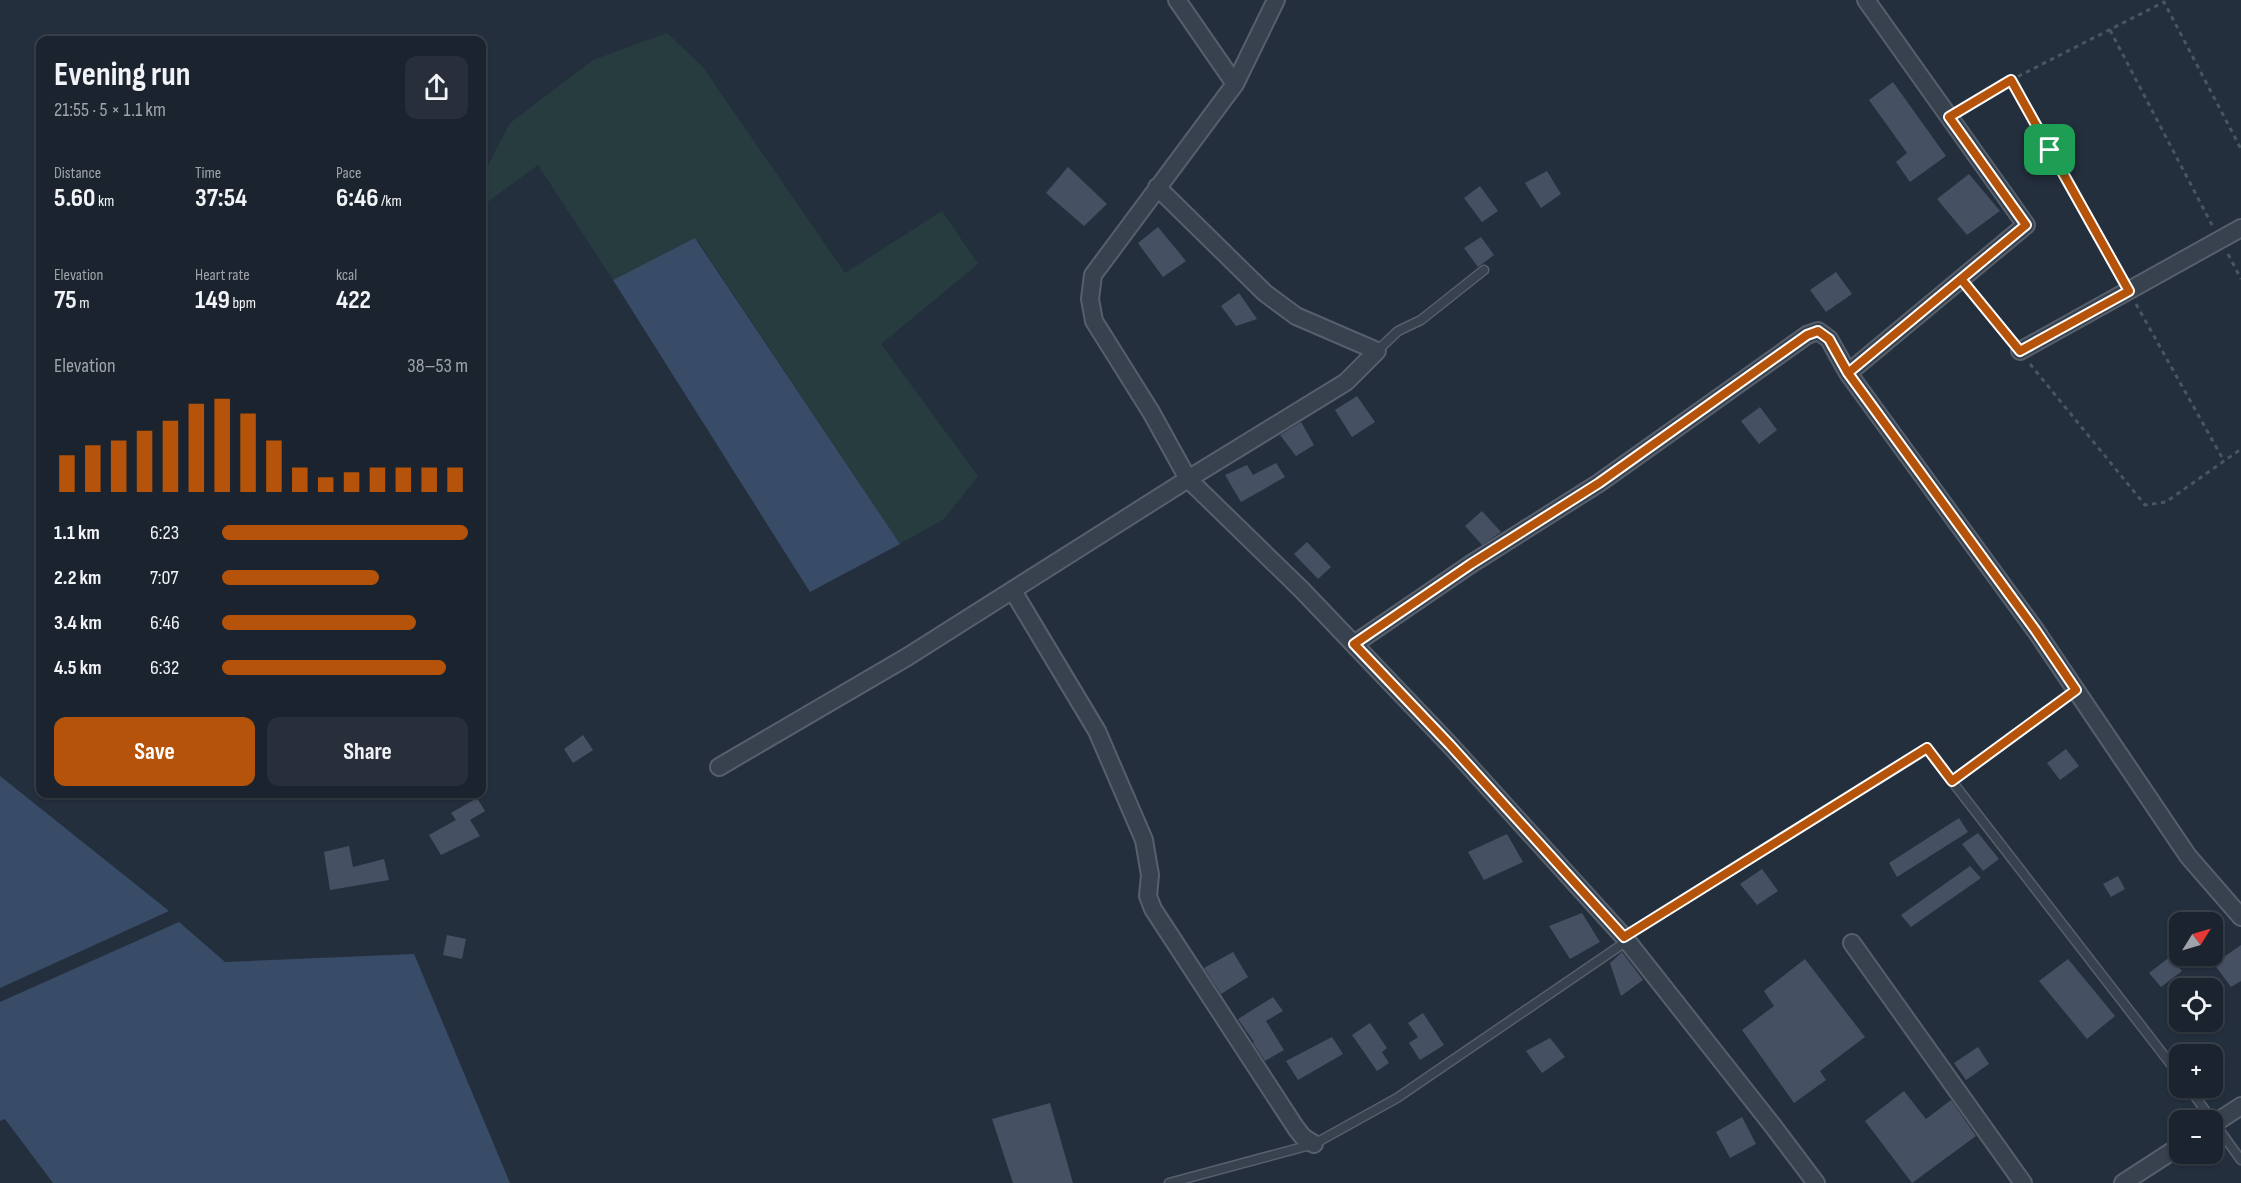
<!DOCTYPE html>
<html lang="en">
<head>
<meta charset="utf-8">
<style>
	body { margin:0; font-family:"Sofia Sans Condensed",sans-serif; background:#282f3a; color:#f1f3f6; height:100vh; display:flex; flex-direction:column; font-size:22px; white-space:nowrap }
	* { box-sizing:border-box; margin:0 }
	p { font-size:20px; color:#a0a4aa }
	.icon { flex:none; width:33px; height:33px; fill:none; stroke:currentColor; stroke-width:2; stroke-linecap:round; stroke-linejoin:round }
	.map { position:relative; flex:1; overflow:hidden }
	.drawer { position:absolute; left:36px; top:36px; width:450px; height:762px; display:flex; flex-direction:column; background:#1b232e; border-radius:12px; box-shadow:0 2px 4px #0004,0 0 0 2px #39404a }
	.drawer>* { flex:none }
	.needle { width:39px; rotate:53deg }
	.buttons { position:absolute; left:2169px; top:912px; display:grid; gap:12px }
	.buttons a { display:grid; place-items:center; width:54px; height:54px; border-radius:12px; background:#1b232e; box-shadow:0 2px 4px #0004,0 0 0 2px #39404a; font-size:30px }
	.pin { position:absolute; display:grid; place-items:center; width:51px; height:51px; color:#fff; margin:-26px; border-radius:12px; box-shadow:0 3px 9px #0006 }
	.round { display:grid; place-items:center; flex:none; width:63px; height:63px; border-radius:12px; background:#282f3a }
	.summary { display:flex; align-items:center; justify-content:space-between; height:102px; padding:0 18px }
	h1 { font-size:33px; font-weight:700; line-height:45px }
	.figures { display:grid; grid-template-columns:repeat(3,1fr); gap:9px; height:102px; padding:6px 18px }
	.figures div { display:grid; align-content:center }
	.figures b { font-size:26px; font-weight:700 }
	.figures small { font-size:16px; font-weight:400 }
	.figures p { font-size:16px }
	.chart { height:168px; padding:12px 18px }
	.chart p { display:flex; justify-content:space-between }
	.chart svg { width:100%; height:108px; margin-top:6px; stroke:#b45309; stroke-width:6 }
	.cta { display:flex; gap:12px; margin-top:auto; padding:12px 18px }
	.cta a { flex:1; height:69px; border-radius:12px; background:#b45309; color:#fff; font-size:24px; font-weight:700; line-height:69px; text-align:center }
	.cta a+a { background:#282f3a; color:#f1f3f6 }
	ul { padding:0 18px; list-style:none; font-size:20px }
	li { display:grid; grid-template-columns:96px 72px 1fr; align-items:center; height:45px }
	li i { height:15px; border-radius:8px; background:#b45309 }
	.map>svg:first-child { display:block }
</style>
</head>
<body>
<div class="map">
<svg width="2241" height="1183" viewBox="0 0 2241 1183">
	<rect width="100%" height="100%" fill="#242f3e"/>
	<path fill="#263c3f" d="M667 33 702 66 845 273 942 211 978 264 881 344 978 476 944 519 900 544 696 238 613 280 538 165 485 204 482 199V177L510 123 593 60Z"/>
	<path fill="#394c67" d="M695 238 900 544 810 592 613 280Z
		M0 776 169 911 0 988Z
		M179 922 225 962 414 954 510 1183H53L5 1119 0 1121V1002Z"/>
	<path fill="#455162" d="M1893 82 1946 156 1910 182 1896 162 1907 153 1869 100Z
		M1068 167 1107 204 1084 226 1046 193Z
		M1547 171 1561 194 1541 208 1525 183Z
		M1969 174 2000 211 1967 235 1937 199Z
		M1480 186 1498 211 1482 222 1464 198Z
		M1158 227 1186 261 1163 277 1138 243Z
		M1481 237 1494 255 1478 267 1464 248Z
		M1836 272 1852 294 1826 312 1810 290Z
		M1239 293 1257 319 1236 326 1221 306Z
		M1357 396 1375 422 1352 437 1335 410Z
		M1760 407 1777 430 1759 444 1741 421Z
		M1301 422 1314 445 1296 456 1280 435Z
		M1276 463 1285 477 1241 502 1225 475 1247 465 1253 475Z
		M1482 511 1501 532 1482 545 1465 526Z
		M1307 542 1331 567 1318 579 1294 554Z
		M583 735 593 750 573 763 564 749Z
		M2066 749 2079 766 2060 780 2047 763Z
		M477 798 485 811 470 820 480 836 441 855 429 835 456 820 451 813Z
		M1959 818 1968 832 1897 877 1889 863Z
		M1978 833 1999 859 1983 871 1962 844Z
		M1507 834 1523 862 1484 880 1468 852Z
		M349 846 353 867 384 859 389 880 330 890 324 852Z
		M1970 866 1981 878 1911 927 1901 915Z
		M1762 869 1778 891 1757 905 1740 884Z
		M2118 876 2125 889 2111 897 2103 884Z
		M1582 913 1600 942 1570 959 1549 926Z
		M447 935 466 939 462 959 443 955Z
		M2241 945V981L2231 987 2214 964Z
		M1233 952 1248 977 1221 994 1204 968Z
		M1622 952 1643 980 1621 996 1610 963Z
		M2170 957 2182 971 2161 987 2149 973Z
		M1805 959 1865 1037 1820 1071 1826 1080 1794 1103 1742 1030 1774 1006 1764 991Z
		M2068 959 2115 1016 2087 1039 2039 981Z
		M1273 997 1283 1011 1266 1021 1284 1050 1265 1061 1253 1043 1254 1042 1238 1019Z
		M1423 1013 1444 1045 1420 1060 1409 1043 1418 1037 1408 1023Z
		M1370 1023 1387 1048 1382 1052 1389 1063 1377 1071 1352 1035Z
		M1332 1037 1343 1054 1298 1080 1286 1061Z
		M1550 1038 1565 1057 1542 1073 1526 1051Z
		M1978 1047 1989 1064 1966 1080 1954 1063Z
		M1904 1091 1926 1119 1951 1100 1976 1136 1912 1183 1865 1121Z
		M1050 1103 1073 1183H1013L992 1119Z
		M1742 1117 1756 1144 1730 1158 1716 1132Z"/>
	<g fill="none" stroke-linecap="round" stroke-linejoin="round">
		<g stroke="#565f6c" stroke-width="11">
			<path id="service" d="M1377 351 1398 331 1421 320 1484 270
				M1624 937 1927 749 2180 1076
				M2189 1088 2241 1160
				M1169 1183 1314 1144 1397 1098 1627 941"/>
		</g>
		<g stroke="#565f6c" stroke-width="20">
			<path id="minor" d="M1177 0 1235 84
				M1276 0 1235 84 1093 275 1090 299 1094 321 1151 412 1188 479 1302 590 1450 745 1624 937 1773 1126 1816 1183
				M2020 351 2241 228
				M1848 373 2026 225 1866 0
				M1013 591 1097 731 1144 840 1150 875 1148 896 1153 909 1296 1128 1303 1137 1314 1144
				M1354 644 1471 564 1599 483 1807 335 1818 331 1829 339 1848 373 2036 631 2188 856 2241 917
				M719 767 907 657 1188 479 1346 382 1377 351 1296 316 1265 293 1157 187
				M1852 943 2023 1183
				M2212 1125 2241 1106
				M2123 1183 2180 1146"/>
		</g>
		<path stroke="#44595c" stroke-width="3" stroke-dasharray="4.5 4.5" stroke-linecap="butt" d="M2110 30 2212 225
			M2011 80 2121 277
			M1964 109 2011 80 2164 2 2241 149
			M2228 254 2241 279
			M1971 292 2009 338
			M2136 304 2224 461
			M2030 364 2145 505 2166 502 2241 449
			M1961 775 2062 700"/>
		<use href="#service" stroke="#38414e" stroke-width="8"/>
		<use href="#minor" stroke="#38414e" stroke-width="16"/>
	</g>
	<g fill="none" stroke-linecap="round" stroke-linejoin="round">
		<g stroke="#fff" stroke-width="12">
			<path id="route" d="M2050 150 2011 80 1949 117 2026 225 1848 373 1829 339 1818 331 1807 335 1599 483 1471 564 1354 644 1450 745 1624 937 1927 748 1952 781 2076 690 2036 631 1848 373 1961 279 2020 351 2129 291 2050 150"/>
		</g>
		<use href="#route" stroke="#b45309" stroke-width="8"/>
	</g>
</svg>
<div class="buttons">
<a><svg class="needle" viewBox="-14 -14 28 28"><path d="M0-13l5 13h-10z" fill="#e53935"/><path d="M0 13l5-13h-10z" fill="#a0a4aa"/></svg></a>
<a><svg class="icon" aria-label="locate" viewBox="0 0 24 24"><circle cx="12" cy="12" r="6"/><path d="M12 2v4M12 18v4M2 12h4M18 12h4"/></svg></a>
<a>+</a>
<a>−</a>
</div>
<div class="pin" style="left:2050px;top:150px;background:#1e9e55"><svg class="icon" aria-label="arrive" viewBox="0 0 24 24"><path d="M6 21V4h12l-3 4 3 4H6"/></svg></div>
<section class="drawer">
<div class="summary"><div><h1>Evening run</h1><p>21:55 · 5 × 1.1 km</p></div><a class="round"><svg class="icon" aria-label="share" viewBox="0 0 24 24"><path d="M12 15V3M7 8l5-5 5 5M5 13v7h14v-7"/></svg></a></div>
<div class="figures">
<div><p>Distance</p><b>5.60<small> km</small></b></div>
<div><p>Time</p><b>37:54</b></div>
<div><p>Pace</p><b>6:46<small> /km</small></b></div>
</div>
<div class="figures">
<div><p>Elevation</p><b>75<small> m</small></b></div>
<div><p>Heart rate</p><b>149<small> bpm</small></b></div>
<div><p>kcal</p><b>422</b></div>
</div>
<div class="chart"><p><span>Elevation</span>38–53 m</p>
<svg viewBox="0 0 160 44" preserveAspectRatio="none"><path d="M5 44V29M15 44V25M25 44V23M35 44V19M45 44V15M55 44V8M65 44V6M75 44V12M85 44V23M95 44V34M105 44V38M115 44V36M125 44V34M135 44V34M145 44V34M155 44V34"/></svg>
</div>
<ul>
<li><b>1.1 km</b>6:23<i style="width:100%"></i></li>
<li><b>2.2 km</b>7:07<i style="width:64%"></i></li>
<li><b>3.4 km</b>6:46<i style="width:79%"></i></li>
<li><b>4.5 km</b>6:32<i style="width:91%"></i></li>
</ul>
<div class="cta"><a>Save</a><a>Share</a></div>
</section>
</div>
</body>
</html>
